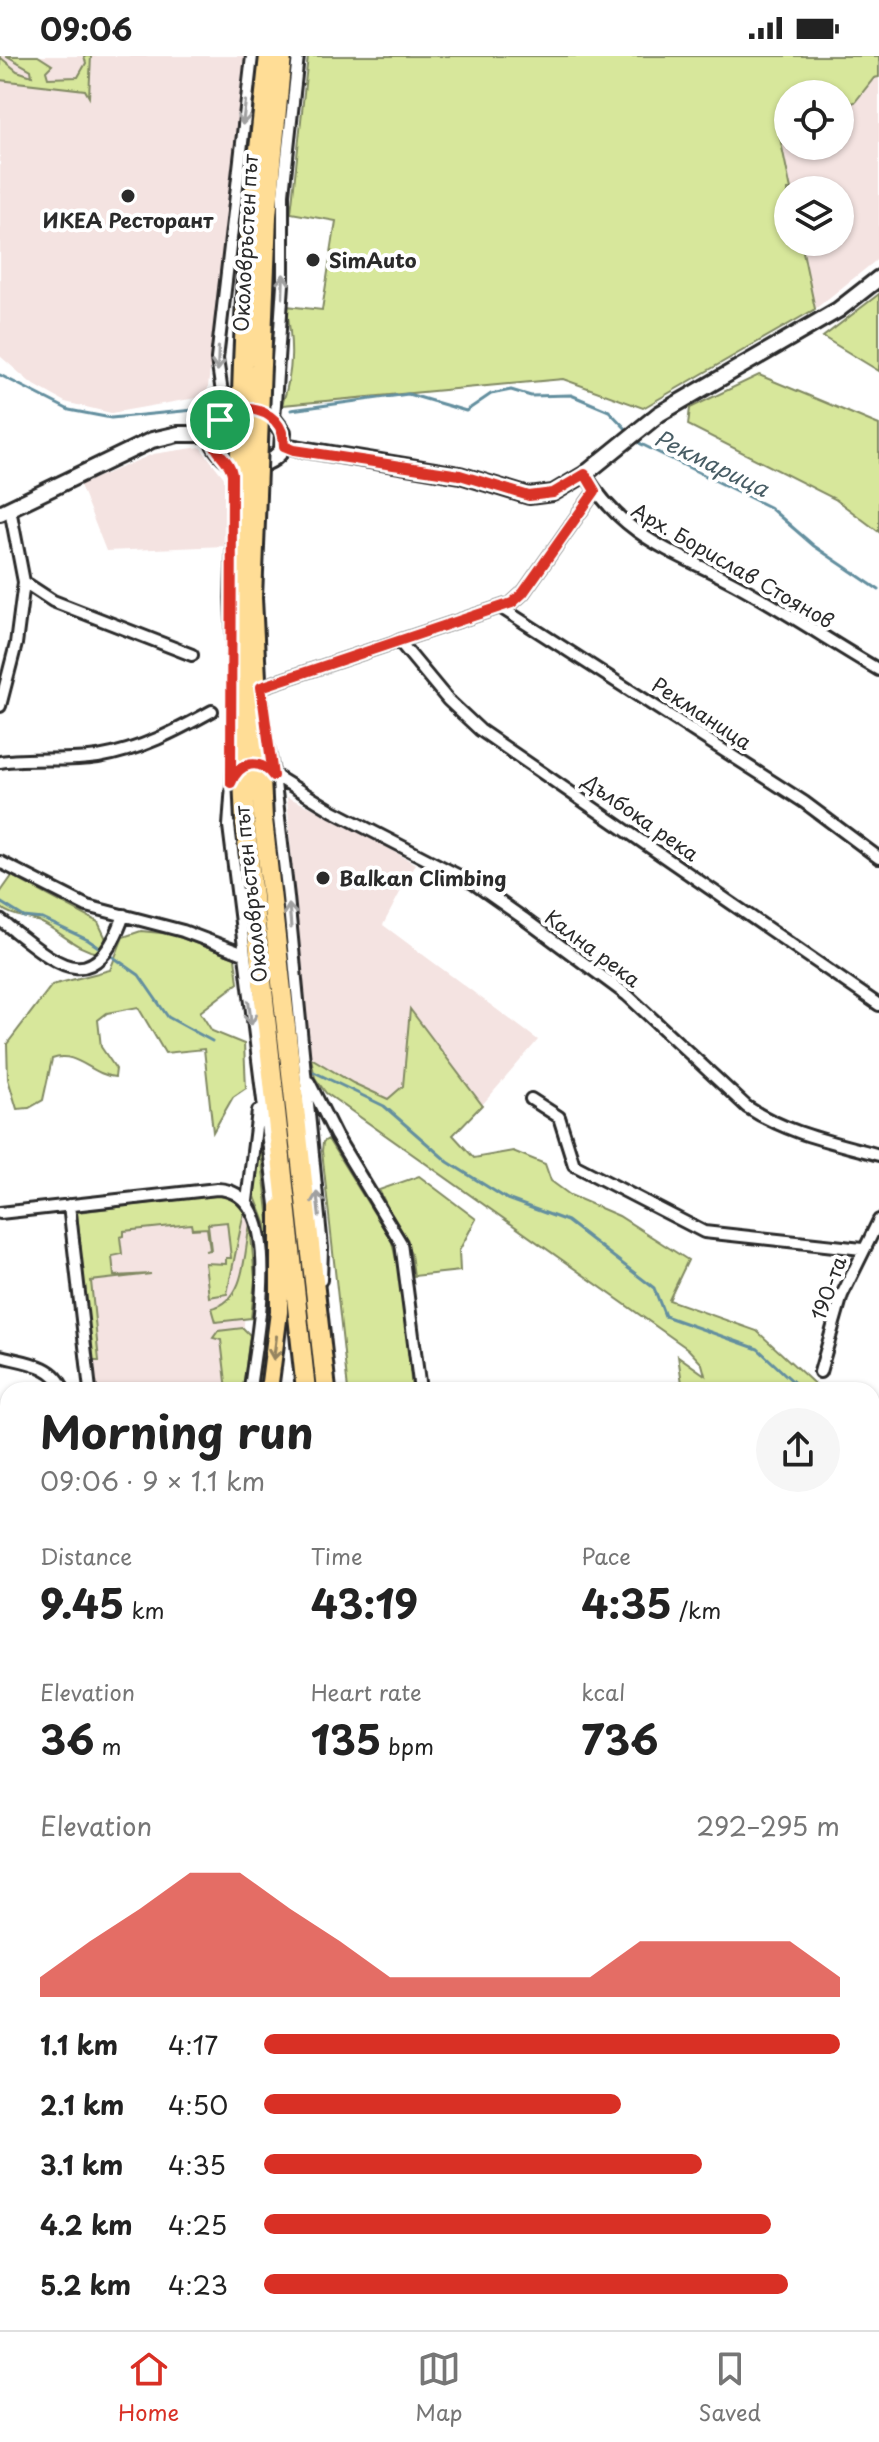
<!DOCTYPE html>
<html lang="en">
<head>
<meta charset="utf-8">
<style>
	body { margin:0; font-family:"Playpen Sans",sans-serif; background:#f6f6f6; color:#222; height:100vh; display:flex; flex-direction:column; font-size:30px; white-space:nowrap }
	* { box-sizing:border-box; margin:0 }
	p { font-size:26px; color:#767676 }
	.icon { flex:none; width:44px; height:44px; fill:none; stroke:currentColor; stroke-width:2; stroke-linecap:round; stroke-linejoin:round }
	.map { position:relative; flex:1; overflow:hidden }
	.panel { position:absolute; left:0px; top:1326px; width:880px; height:948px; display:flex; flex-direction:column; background:#fff; border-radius:24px 24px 0 0; box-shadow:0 2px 6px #0004 }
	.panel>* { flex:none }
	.tools { position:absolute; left:774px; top:24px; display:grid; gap:16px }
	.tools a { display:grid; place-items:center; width:80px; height:80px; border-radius:50%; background:#fff; box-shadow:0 2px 6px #0004; font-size:40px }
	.pin { position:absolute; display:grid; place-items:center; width:68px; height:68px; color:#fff; margin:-34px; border:4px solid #fff; border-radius:50%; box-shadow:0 2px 8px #0007 }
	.round { display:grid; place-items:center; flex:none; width:84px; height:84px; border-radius:42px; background:#f6f6f6 }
	.headline { display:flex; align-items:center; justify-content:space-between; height:136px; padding:0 40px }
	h1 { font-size:44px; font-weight:700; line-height:60px }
	.figures { display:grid; grid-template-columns:repeat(3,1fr); gap:12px; height:136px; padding:8px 40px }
	.figures div { display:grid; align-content:center }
	.figures b { font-size:40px; font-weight:700 }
	.figures small { font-size:22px; font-weight:400 }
	.figures p { font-size:22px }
	.chart { height:224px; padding:16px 40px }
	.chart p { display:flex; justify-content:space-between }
	.chart svg { width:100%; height:144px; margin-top:8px; fill:#d93025; opacity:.7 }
	ul { padding:0 40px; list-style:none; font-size:26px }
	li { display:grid; grid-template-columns:128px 96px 1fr; align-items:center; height:60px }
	li i { height:20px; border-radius:10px; background:#d93025 }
	.status { display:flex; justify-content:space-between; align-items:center; height:56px; padding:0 40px; background:#fff; direction:ltr }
	.status svg { height:22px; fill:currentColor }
	.tab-bar { display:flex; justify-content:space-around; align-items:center; height:112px; border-top:2px solid #e0e0e0; background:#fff; font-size:22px; color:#767676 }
	.tab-bar a { display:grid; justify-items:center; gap:4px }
	.tab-bar .selected { color:#d93025 }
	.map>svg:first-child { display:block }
</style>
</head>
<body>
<div class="status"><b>09:06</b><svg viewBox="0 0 49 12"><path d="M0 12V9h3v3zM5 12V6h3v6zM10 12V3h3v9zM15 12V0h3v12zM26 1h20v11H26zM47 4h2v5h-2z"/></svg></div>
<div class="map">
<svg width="879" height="2274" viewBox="0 0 879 2274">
	<rect width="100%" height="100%" fill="#fff"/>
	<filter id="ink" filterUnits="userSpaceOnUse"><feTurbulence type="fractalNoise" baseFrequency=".0125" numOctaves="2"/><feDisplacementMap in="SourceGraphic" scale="16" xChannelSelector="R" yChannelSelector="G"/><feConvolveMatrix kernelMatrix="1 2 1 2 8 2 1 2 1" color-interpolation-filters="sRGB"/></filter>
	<g filter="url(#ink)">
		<path fill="#f4e3e1" d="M0 0H246L207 340 111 357 65 346 31 327 0 300Z
			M879 21V202L815 253 801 186H840V134H791L778 72 788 69V90H840V51L855 46 874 22Z
			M200 391 225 423V490L106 495 80 429 153 398Z
			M287 741 349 768 415 808 383 869 538 984 482 1049 410 954 403 1029 388 1044 353 1027 311 1002 302 947Z
			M241 1152 250 1171 240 1334H96L78 1159Z
			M8 1533V1681H0V1539Z
			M879 1953V2274H491L490 2266H872V1955Z"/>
		<path fill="#d7e79b" stroke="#818963" stroke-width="2" d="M7 0H38L52 9 46 15 48 22 78 21 86 7 84 0H91L89 41 85 34 0 24V1L17 15 32 20 31 14Z
			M308 0H879V21L874 22 855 46 840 51V38H788V69L778 72 791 134H788V186H801L815 253 643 352 563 323 282 349C294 315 293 285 286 250L322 254 336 165 291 157Z
			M879 238V315L823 281Z
			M759 319 879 369V476L835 443 688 369 690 352Z
			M12 820 98 866 108 887 99 897C75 893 63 877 42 867 28 860 13 862 0 851V837Z
			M141 875 171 878 235 902 238 927 200 956 212 975 244 988 246 1032 233 1041 213 1076 204 993 165 997 138 951 107 957 98 964 101 991 116 1013 115 1021C91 1019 77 994 52 1003L43 1044 29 1052 17 1053 8 1023 7 988 52 929 110 914 123 881Z
			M410 953 482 1049 453 1079 474 1102 513 1095 545 1108 551 1125 570 1139 619 1160 688 1204 669 1244 757 1275 821 1334H683L678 1300 705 1319 702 1308 688 1293 326 1037 315 1022 311 1002 353 1027 388 1043 403 1030Z
			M328 1083 392 1186 402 1230 412 1334H348L322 1095 323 1086Z
			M260 1088 273 1199 272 1250 259 1334 270 1229 266 1169 254 1138Z
			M419 1120 476 1163 459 1195 460 1215 414 1220 411 1198 379 1134Z
			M217 1139 234 1144 244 1156 227 1238 209 1241 205 1207 226 1208V1202H231L227 1166 208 1168 211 1194 205 1195 210 1194 207 1172 192 1173 191 1168 124 1175V1180L120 1181 122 1198 112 1200 114 1220 151 1218 91 1225 99 1305H92L77 1156Z
			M250 1168 255 1223 251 1262 216 1266 212 1252C246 1245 244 1197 250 1168Z
			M243 1272 250 1279 243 1334H227L221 1284 213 1282 218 1275Z
			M879 1767V1880L872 1887V1768Z"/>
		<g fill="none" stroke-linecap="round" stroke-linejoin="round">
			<path stroke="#648f9f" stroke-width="3" d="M0 319 69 354 111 362 204 353
				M291 354 408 338 466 355 491 338 511 334 531 340 571 339 609 355 629 376
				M634 382 641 388 769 451 814 490 879 534
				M0 846 24 861 43 863 88 884 116 903 139 919 168 961 212 985
				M314 1016 384 1050 448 1106 507 1143 567 1165 654 1232 665 1260 758 1293 802 1334
				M872 1388 879 1391"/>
			<path stroke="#d5d5d5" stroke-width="10" stroke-dasharray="10 5" stroke-linecap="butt" d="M872 1891 879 1889"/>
			<g stroke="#2b2b2b" stroke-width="16">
				<path id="street" d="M274 363 283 228V138L298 0
					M220 364 224 350 217 303 252 0
					M585 418C626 485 677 496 741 531 788 557 833 587 879 614
					M24 526 53 545 192 599
					M500 551 804 746 879 802
					M399 585 448 644 480 674 879 949
					M261 631 512 547 523 537 595 435
					M0 650 16 588 24 526 10 453
					M268 691 275 727 288 841 322 1192 321 1224
					M234 700 229 770 277 1157
					M0 706C33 701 66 706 98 701 140 694 176 675 212 655
					M271 717 333 755 473 827 523 862 627 939 747 1051C788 1078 833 1086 879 1099
					M0 806 87 850 183 875 244 898
					M0 864C53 904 92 949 124 859
					M309 1026 336 1080 401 1187 420 1334
					M531 1043 559 1061 574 1109 704 1176 862 1193
					M247 1145 258 1055
					M69 1149 90 1334
					M0 1157 217 1133C290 1135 254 1289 250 1334
					M0 1300C22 1306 56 1308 63 1334
					M820 1316 842 1239 879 1164
					M0 1452H8
					M0 1690H8
					M872 1756 879 1755
					M872 1944 879 1943
					M0 1980 8 1978
					M872 2045 879 2044
					M0 2208 8 2216
					M58 2266 65 2274
					M352 2266V2274
					M361 2266 363 2274
					M481 2266 482 2274
					M864 2266 865 2274
					M414 2274 420 2266"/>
			</g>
			<g stroke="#2b2b2b" stroke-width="20">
				<path id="secondary" d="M245 353 270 359 283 376 282 394C263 418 228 414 214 388 210 367 226 355 245 353Z
					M284 390 460 419 529 440 553 437 585 418 659 358 838 254 879 222
					M0 457 152 384 178 378H213"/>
			</g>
			<g stroke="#2b2b2b" stroke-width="22">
				<path id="primary" d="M269 1334 279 1256V1152
					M872 1900H879
					M872 1921H879"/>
			</g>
			<g stroke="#2b2b2b" stroke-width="24">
				<path id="highway" d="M243 308 248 196 269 0
					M261 309 267 160 282 0
					M263 763 326 1334
					M245 766 306 1334
					M405 2266 406 2274
					M430 2266 431 2274"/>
			</g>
			<use href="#street" stroke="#fff" stroke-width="10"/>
			<use href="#secondary" stroke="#fff" stroke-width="14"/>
			<use href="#primary" stroke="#ffdd96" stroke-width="16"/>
			<use href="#highway" stroke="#ffdd96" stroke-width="18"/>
			<g stroke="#2b2b2b" stroke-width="24" stroke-linecap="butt">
				<path id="highway-bridge" d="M243 308 235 542 245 766
					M261 309 252 542 263 763"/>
			</g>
			<use href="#highway-bridge" stroke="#ffdd96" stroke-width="18"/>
		</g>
		<defs><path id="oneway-shaft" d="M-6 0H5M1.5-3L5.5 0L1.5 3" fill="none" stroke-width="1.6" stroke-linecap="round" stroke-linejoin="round" transform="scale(2)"/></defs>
		<g stroke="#a0a0a0">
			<use href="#oneway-shaft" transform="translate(244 57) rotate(97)"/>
			<use href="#oneway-shaft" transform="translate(283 230) rotate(-88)"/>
			<use href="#oneway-shaft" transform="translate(218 303) rotate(92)"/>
			<use href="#oneway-shaft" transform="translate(290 860) rotate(-95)"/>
			<use href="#oneway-shaft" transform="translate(250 957) rotate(83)"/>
			<use href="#oneway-shaft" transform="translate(318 1148) rotate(-96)"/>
		</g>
		<use stroke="#958460" href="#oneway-shaft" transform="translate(275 1292) rotate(97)"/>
	</g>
	<g fill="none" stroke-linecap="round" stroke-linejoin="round" filter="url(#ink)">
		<g stroke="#fff" stroke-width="16">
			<path id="route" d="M250 353C271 356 284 368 284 390L294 394 460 419 529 440 553 437 585 418 595 435 523 537 512 547 261 631 273 720C260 701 239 706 231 727L232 418C230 405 220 401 215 390 204 366 231 354 250 353Z"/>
		</g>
		<use href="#route" stroke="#d93025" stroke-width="10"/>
	</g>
	<g fill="#2b2b2b" stroke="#fff" stroke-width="3">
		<circle cx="128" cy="140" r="8"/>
		<circle cx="313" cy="204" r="8"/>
		<circle cx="323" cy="822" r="8"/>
	</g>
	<g text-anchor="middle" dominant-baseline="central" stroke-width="8" stroke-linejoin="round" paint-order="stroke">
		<g font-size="20" font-weight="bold" fill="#2b2b2b" stroke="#fff" text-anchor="start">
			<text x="128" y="164" text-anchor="middle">ИКЕА Ресторант</text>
			<text x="329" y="204">SimAuto</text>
			<text x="339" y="822">Balkan Climbing</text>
		</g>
		<g font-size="20" fill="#2b2b2b" stroke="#fff">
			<text transform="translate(245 187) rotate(-87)">Околовръстен път</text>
			<text transform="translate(733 509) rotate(30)">Арх. Борислав Стоянов</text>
			<text transform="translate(702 657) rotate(33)">Рекманица</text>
			<text transform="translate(641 761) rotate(35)">Дълбока река</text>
			<text transform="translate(250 838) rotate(-96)">Околовръстен път</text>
			<text transform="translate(593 892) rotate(37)">Кална река</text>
			<text transform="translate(828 1232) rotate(-70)">190-та</text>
		</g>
		<g font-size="22" font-style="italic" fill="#485d65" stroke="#fff">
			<text transform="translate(712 406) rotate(26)">Рекмарица</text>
		</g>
	</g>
</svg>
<div class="tools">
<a><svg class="icon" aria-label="locate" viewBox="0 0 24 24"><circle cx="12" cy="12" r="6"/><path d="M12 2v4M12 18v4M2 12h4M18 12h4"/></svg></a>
<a><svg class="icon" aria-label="layers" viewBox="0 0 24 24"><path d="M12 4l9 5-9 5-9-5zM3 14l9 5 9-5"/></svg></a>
</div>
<div class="pin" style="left:220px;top:364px;background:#1e9e55"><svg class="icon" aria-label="arrive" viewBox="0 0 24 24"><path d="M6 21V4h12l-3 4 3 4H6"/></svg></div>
<section class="panel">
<div class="headline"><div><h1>Morning run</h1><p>09:06 · 9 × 1.1 km</p></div><a class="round"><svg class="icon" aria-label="share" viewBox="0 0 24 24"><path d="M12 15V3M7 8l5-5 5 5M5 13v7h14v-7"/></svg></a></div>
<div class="figures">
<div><p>Distance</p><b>9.45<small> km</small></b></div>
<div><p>Time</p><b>43:19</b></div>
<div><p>Pace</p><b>4:35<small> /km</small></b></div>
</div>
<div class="figures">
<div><p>Elevation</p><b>36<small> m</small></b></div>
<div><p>Heart rate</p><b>135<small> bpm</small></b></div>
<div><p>kcal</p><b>736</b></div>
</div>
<div class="chart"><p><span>Elevation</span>292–295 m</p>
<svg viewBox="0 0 160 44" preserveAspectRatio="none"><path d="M0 44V38L10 27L20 17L30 6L40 6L50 17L60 27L70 38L80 38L90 38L100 38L110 38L120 27L130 27L140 27L150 27L160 38V44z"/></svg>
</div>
<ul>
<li><b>1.1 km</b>4:17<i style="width:100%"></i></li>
<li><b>2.1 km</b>4:50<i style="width:62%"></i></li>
<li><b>3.1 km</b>4:35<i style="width:76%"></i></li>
<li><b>4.2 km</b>4:25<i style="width:88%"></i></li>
<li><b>5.2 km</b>4:23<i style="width:91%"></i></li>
</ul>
</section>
</div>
<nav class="tab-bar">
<a class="selected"><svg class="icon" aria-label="home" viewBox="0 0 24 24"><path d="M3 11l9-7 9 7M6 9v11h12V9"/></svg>Home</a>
<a><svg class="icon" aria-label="map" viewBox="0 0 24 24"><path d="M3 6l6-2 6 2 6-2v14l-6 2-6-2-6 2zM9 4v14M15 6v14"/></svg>Map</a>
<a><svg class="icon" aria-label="saved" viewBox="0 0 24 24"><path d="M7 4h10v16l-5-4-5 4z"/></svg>Saved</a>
</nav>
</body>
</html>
